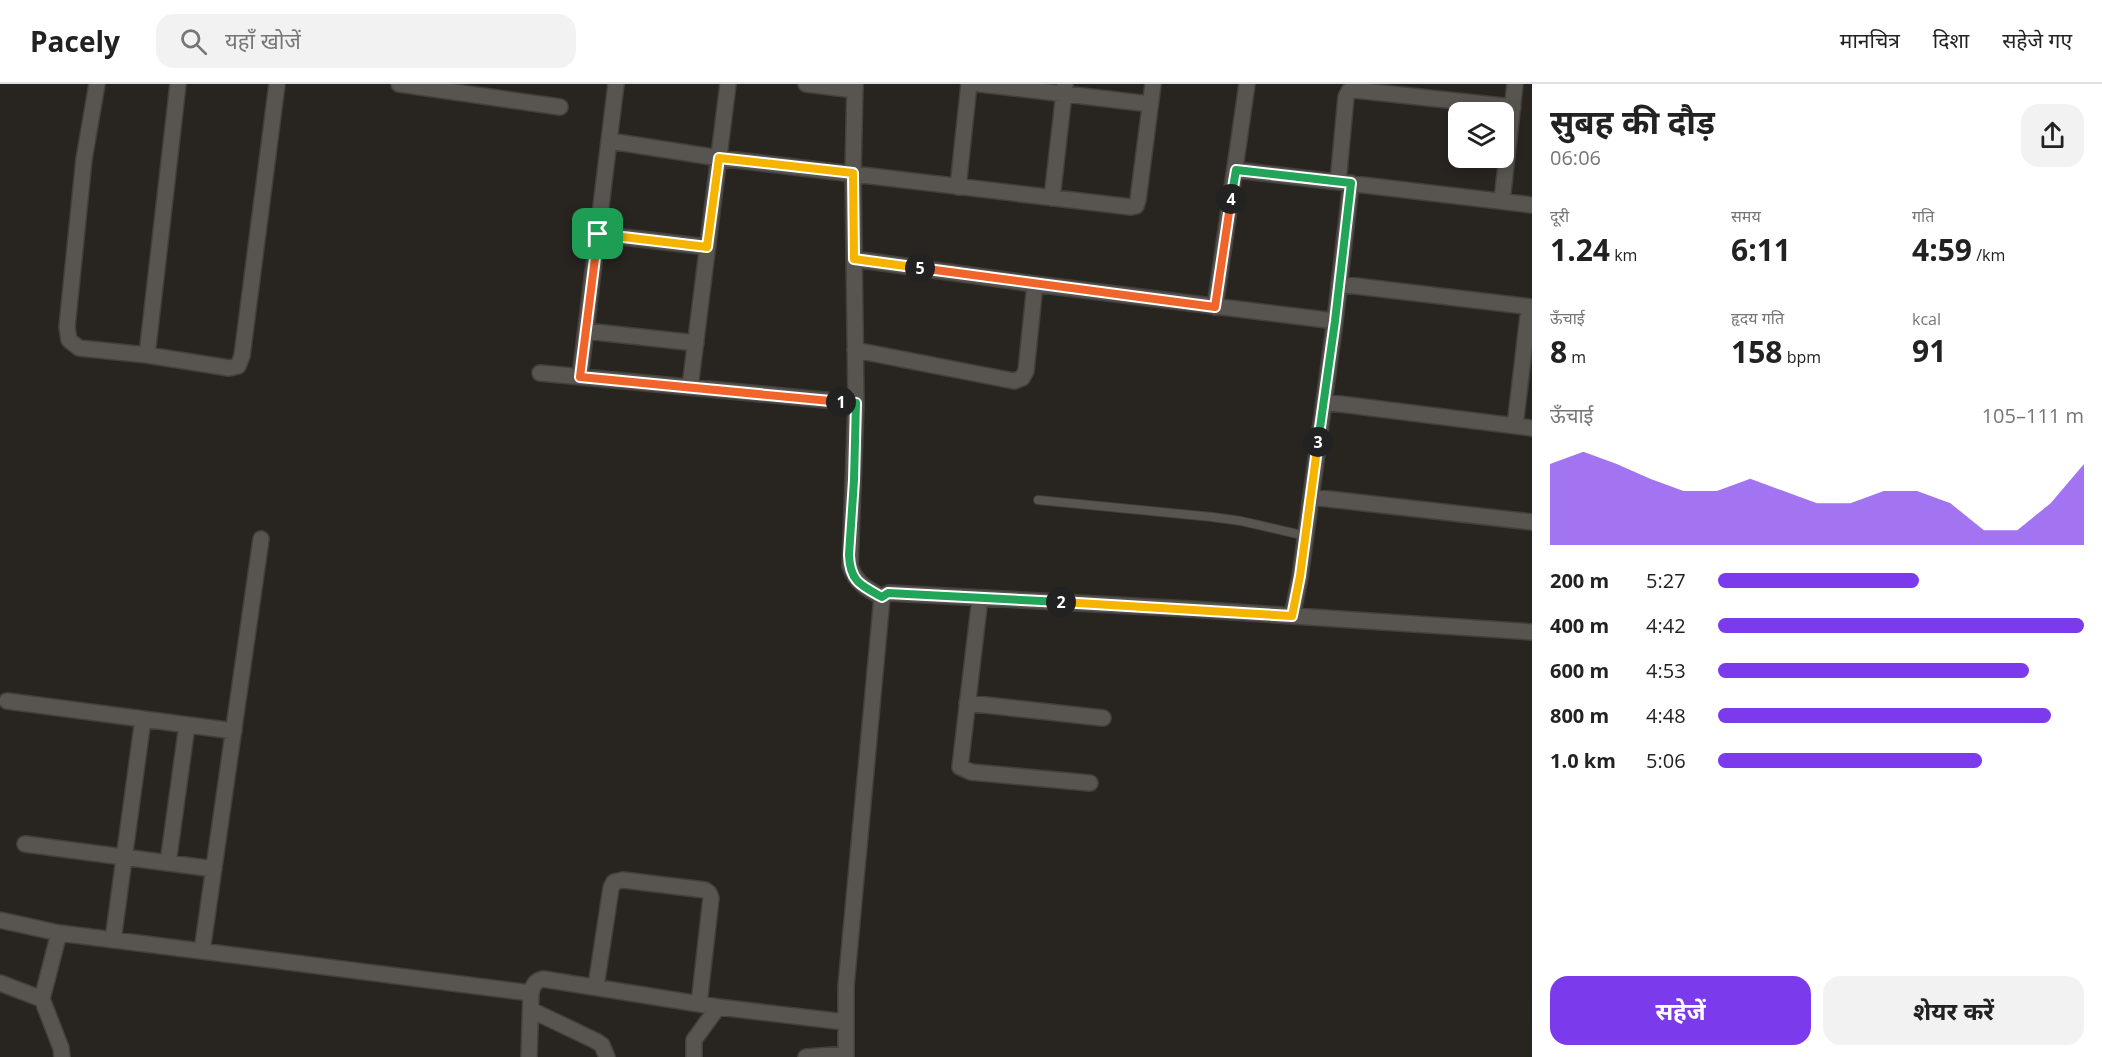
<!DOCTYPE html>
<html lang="hi">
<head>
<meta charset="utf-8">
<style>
	body { margin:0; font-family:"Open Sans","Noto Sans Devanagari",sans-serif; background:#f2f2f2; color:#222; height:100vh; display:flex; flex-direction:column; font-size:22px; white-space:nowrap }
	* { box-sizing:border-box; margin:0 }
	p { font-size:20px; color:#767676 }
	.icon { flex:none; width:33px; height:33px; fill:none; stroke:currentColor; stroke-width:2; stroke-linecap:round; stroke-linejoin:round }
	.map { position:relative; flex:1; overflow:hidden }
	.details { display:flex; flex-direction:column; background:#fff; width:570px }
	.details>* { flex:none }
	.buttons { position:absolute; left:1448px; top:18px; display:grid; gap:12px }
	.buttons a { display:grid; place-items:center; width:66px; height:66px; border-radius:12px; background:#fff; box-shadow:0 3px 9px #0003; font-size:30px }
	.pin { position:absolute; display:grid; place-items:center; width:51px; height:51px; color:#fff; margin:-26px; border-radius:12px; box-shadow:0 3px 9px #0006 }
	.km { position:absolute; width:30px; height:30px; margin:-15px; border-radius:50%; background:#222; color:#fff; font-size:16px; line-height:30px; text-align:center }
	.round { display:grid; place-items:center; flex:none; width:63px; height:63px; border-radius:18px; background:#f2f2f2 }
	.overview { display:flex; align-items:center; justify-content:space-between; height:102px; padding:0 18px }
	h1 { font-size:33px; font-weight:700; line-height:45px }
	.metrics { display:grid; grid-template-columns:repeat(3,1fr); gap:9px; height:102px; padding:6px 18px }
	.metrics div { display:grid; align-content:center }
	.metrics b { font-size:30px; font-weight:700 }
	.metrics small { font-size:16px; font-weight:400 }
	.metrics p { font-size:16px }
	.chart { height:168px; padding:12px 18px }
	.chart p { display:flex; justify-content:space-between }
	.chart svg { width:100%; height:108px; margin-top:6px; fill:#7c3aed; opacity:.7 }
	.button { display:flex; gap:12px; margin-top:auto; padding:12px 18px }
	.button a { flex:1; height:69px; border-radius:18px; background:#7c3aed; color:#fff; font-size:24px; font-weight:700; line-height:69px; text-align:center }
	.button a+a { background:#f2f2f2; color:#222 }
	ul { padding:0 18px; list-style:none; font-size:20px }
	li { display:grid; grid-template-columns:96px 72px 1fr; align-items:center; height:45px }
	li i { height:15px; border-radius:8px; background:#7c3aed }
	header { display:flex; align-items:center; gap:36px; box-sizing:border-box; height:84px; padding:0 30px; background:#fff; border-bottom:2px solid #e0e0e0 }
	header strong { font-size:28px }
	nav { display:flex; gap:33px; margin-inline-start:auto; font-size:21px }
	.search { width:420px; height:54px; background:#f2f2f2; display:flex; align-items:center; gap:15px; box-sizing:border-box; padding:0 21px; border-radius:18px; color:#767676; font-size:22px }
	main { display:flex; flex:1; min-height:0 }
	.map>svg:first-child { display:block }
</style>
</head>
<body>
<header>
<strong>Pacely</strong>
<div class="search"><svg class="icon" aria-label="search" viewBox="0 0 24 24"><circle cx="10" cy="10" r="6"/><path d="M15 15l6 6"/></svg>यहाँ खोजें</div>
<nav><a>मानचित्र</a><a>दिशा</a><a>सहेजे गए</a></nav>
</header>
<main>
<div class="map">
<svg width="1532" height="973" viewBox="0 0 1532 973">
	<rect width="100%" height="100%" fill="#282521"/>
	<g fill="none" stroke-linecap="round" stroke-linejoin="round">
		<g stroke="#42403d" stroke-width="10">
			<path id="service" d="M1038 416 1212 433 1241 437 1306 452"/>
		</g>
		<g stroke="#42403d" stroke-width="18">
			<path id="minor" d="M97 0 84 75 67 243 69 256 79 264 147 271 229 284 238 282 242 272 277 0
				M399 0 560 23
				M806 0 855 6
				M855 0 853 89 856 319 850 482C856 499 867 505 882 513
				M980 0 1150 20
				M610 57 719 74 1131 123 1136 122 1138 116 1153 0
				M1236 86 1532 121
				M1338 98 1346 13 1349 7 1354 6 1513 23
				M958 103 969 0
				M1052 114 1065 0
				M1502 117 1515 0
				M598 150 707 163
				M854 175 1035 200 1335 237
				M1339 200 1532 223
				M1215 223 1247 0
				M586 247 696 259
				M855 266 1014 297 1022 294 1026 287 1035 200
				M147 271 178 0
				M540 289 856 319
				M580 293 616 0
				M690 303 728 0
				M1324 318 1532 344
				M1515 342 1529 223
				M1311 413 1532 438
				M882 513 889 509 1190 525 1532 548
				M980 514 960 683 971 688 1090 699
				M1292 532 1300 493 1335 237 1351 99
				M7 617 234 647
				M967 619 1103 634
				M25 760 214 785
				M168 779 187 641
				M0 836 59 849
				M113 856 143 635
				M202 867 261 455
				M0 899 42 915 59 849 531 909
				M596 902 611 804 614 798 623 796 705 806 709 809 711 814 699 920
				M42 915 61 964 62 973
				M531 926 596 957 602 961 607 973
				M529 973 531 909C533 901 535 897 543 895L718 923 845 938
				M694 973V956L718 923
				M806 973 846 970
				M846 973V902L882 513"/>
		</g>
		<use href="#service" stroke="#585551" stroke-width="8"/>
		<use href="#minor" stroke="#585551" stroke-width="15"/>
	</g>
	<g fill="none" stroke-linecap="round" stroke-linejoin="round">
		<g stroke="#fff" stroke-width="12">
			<path id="split-1" d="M598 150 580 293 841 318"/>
		</g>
		<g stroke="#fff" stroke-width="12">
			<path id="split-2" d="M841 318 856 319 854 396 849 471C850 497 860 501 882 513L888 509 1061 518"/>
		</g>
		<g stroke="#fff" stroke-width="12">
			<path id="split-3" d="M1061 518 1292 532 1300 492 1318 358"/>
		</g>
		<g stroke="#fff" stroke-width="12">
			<path id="split-4" d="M1231 115 1236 86 1351 99 1335 237 1318 358"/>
		</g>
		<g stroke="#fff" stroke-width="12">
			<path id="split-5" d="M920 184 1215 223 1231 115"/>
		</g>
		<g stroke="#fff" stroke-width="12">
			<path id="split-6" d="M598 150 707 163 719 74 853 89 854 175 920 184"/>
		</g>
		<use href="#split-1" stroke="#f0652b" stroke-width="8"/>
		<use href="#split-2" stroke="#22a559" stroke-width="8"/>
		<use href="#split-3" stroke="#f5b400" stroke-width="8"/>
		<use href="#split-4" stroke="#22a559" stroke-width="8"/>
		<use href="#split-5" stroke="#f0652b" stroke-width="8"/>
		<use href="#split-6" stroke="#f5b400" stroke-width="8"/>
	</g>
</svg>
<div class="buttons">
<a><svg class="icon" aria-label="layers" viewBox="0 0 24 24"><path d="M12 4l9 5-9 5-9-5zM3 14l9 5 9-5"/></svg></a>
</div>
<div class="pin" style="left:598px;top:150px;background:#1e9e55"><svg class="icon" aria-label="arrive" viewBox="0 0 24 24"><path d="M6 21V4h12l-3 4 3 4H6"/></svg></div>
<b class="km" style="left:841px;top:318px">1</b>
<b class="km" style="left:1061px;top:518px">2</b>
<b class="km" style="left:1318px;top:358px">3</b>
<b class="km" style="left:1231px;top:115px">4</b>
<b class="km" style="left:920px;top:184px">5</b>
</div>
<section class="details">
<div class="overview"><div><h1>सुबह की दौड़</h1><p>06:06</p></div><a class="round"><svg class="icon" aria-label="share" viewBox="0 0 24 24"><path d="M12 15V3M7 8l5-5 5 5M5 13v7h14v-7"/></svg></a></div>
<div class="metrics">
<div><p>दूरी</p><b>1.24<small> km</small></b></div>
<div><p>समय</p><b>6:11</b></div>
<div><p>गति</p><b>4:59<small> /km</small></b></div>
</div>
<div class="metrics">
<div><p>ऊँचाई</p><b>8<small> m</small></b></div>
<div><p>हृदय गति</p><b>158<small> bpm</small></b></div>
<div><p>kcal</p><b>91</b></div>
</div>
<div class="chart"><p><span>ऊँचाई</span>105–111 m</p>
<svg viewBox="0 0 160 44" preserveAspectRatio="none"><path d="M0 44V11L10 6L20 11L30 17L40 22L50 22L60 17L70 22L80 27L90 27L100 22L110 22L120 27L130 38L140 38L150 27L160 11V44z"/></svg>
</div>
<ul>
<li><b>200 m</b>5:27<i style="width:55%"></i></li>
<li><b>400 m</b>4:42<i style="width:100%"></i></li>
<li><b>600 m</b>4:53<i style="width:85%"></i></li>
<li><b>800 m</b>4:48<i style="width:91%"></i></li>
<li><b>1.0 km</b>5:06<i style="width:72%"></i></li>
</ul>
<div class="button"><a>सहेजें</a><a>शेयर करें</a></div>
</section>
</main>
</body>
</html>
